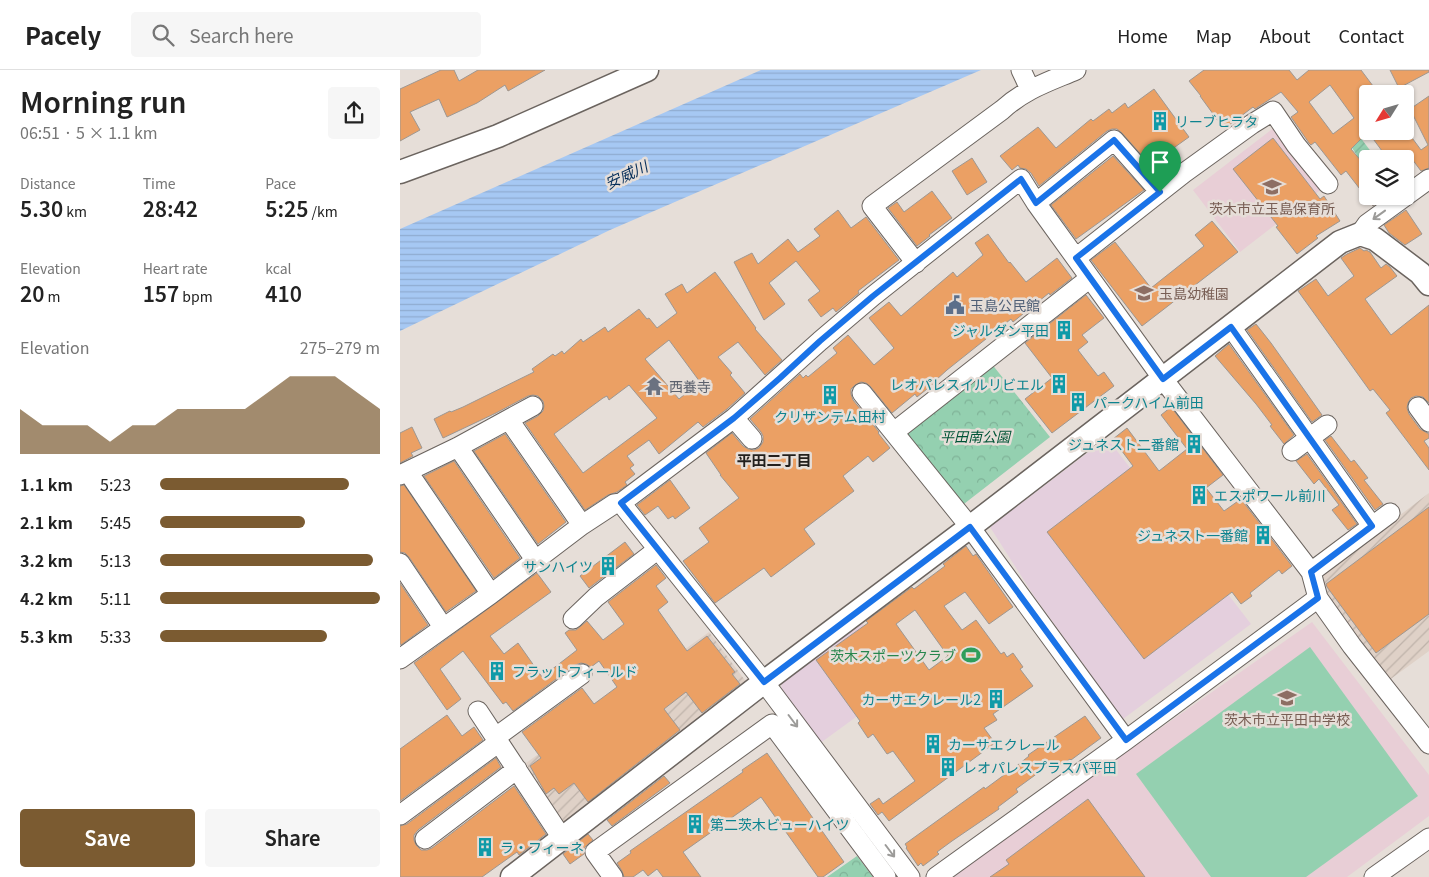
<!DOCTYPE html>
<html lang="en">
<head>
<meta charset="utf-8">
<style>
	body { margin:0; font-family:Georgia,"Noto Sans JP",serif; background:#f6f6f6; color:#222; height:100vh; display:flex; flex-direction:column; font-size:19px; white-space:nowrap }
	* { box-sizing:border-box; margin:0 }
	p { font-size:16px; color:#767676 }
	.icon { flex:none; width:28px; height:28px; fill:none; stroke:currentColor; stroke-width:2; stroke-linecap:round; stroke-linejoin:round }
	.map { position:relative; flex:1; overflow:hidden }
	.sheet { display:flex; flex-direction:column; background:#fff; width:400px }
	.sheet>* { flex:none }
	.needle { width:32px; rotate:233deg }
	.fabs { position:absolute; left:959px; top:15px; display:grid; gap:10px }
	.fabs a { display:grid; place-items:center; width:55px; height:55px; border-radius:5px; background:#fff; box-shadow:0 1px 4px #0004; font-size:25px }
	.pin { position:absolute; display:grid; place-items:center; width:42px; height:42px; color:#fff; margin:-51px -21px; border-radius:50% 50% 50% 0; rotate:-45deg; box-shadow:0 0 5px #0007 }
	.pin .icon { rotate:45deg }
	.round { display:grid; place-items:center; flex:none; width:52px; height:52px; border-radius:5px; background:#f6f6f6 }
	.summary { display:flex; align-items:center; justify-content:space-between; height:85px; padding:0 20px }
	h1 { font-size:28px; font-weight:600; line-height:38px }
	.metrics { display:grid; grid-template-columns:repeat(3,1fr); gap:8px; height:85px; padding:5px 20px }
	.metrics div { display:grid; align-content:center }
	.metrics b { font-size:21px; font-weight:600 }
	.metrics small { font-size:14px; font-weight:400 }
	.metrics p { font-size:14px }
	.chart { height:140px; padding:10px 20px }
	.chart p { display:flex; justify-content:space-between }
	.chart svg { width:100%; height:90px; margin-top:5px; fill:#7b5b31; opacity:.7 }
	.action { display:flex; gap:10px; margin-top:auto; padding:10px 20px }
	.action a { flex:1; height:58px; border-radius:5px; background:#7b5b31; color:#fff; font-size:20px; font-weight:600; line-height:58px; text-align:center }
	.action a+a { background:#f6f6f6; color:#222 }
	ul { padding:0 20px; list-style:none; font-size:16px }
	li { display:grid; grid-template-columns:80px 60px 1fr; align-items:center; height:38px }
	li i { height:12px; border-radius:6px; background:#7b5b31 }
	header { display:flex; align-items:center; gap:30px; box-sizing:border-box; height:70px; padding:0 25px; background:#fff; border-bottom:1px solid #e0e0e0 }
	header strong { font-size:24px }
	nav { display:flex; gap:28px; margin-inline-start:auto; font-size:18px }
	.search { width:350px; height:45px; background:#f6f6f6; display:flex; align-items:center; gap:12px; box-sizing:border-box; padding:0 18px; border-radius:5px; color:#767676; font-size:19px }
	main { display:flex; flex:1; min-height:0 }
	.map>svg:first-child { display:block }
</style>
</head>
<body>
<header>
<strong>Pacely</strong>
<div class="search"><svg class="icon" aria-label="search" viewBox="0 0 24 24"><circle cx="10" cy="10" r="6"/><path d="M15 15l6 6"/></svg>Search here</div>
<nav><a>Home</a><a>Map</a><a>About</a><a>Contact</a></nav>
</header>
<main>
<section class="sheet">
<div class="summary"><div><h1>Morning run</h1><p>06:51 · 5 × 1.1 km</p></div><a class="round"><svg class="icon" aria-label="share" viewBox="0 0 24 24"><path d="M12 15V3M7 8l5-5 5 5M5 13v7h14v-7"/></svg></a></div>
<div class="metrics">
<div><p>Distance</p><b>5.30<small> km</small></b></div>
<div><p>Time</p><b>28:42</b></div>
<div><p>Pace</p><b>5:25<small> /km</small></b></div>
</div>
<div class="metrics">
<div><p>Elevation</p><b>20<small> m</small></b></div>
<div><p>Heart rate</p><b>157<small> bpm</small></b></div>
<div><p>kcal</p><b>410</b></div>
</div>
<div class="chart"><p><span>Elevation</span>275–279 m</p>
<svg viewBox="0 0 160 44" preserveAspectRatio="none"><path d="M0 44V22L10 30L20 30L30 30L40 38L50 30L60 30L70 22L80 22L90 22L100 22L110 14L120 6L130 6L140 6L150 14L160 22V44z"/></svg>
</div>
<ul>
<li><b>1.1 km</b>5:23<i style="width:86%"></i></li>
<li><b>2.1 km</b>5:45<i style="width:66%"></i></li>
<li><b>3.2 km</b>5:13<i style="width:97%"></i></li>
<li><b>4.2 km</b>5:11<i style="width:100%"></i></li>
<li><b>5.3 km</b>5:33<i style="width:76%"></i></li>
</ul>
<div class="action"><a>Save</a><a>Share</a></div>
</section>
<div class="map">
<svg width="1029" height="807" viewBox="0 0 1029 807">
	<defs>
		<pattern id="industrial-furrows" width="10" height="10" patternUnits="userSpaceOnUse" patternTransform="scale(1.25)"><rect width="10" height="10" fill="#dfd1c7"/><path d="M-1 1l2-2M0 10L10 0M9 11l2-2" fill="none" stroke="#bfb3aa"/></pattern>
		<pattern id="park-crowns" width="20" height="18" patternUnits="userSpaceOnUse" patternTransform="scale(1.25)"><rect width="20" height="18" fill="#94d0b0"/><path d="M2 6a3 3 0 1 1 6 0M12 15a3 3 0 1 1 6 0" fill="none" stroke="#7fb297"/></pattern>
		<pattern id="garden-furrows" width="10" height="10" patternUnits="userSpaceOnUse" patternTransform="scale(1.25)"><rect width="10" height="10" fill="#94d0b0"/><path d="M-1 1l2-2M0 10L10 0M9 11l2-2" fill="none" stroke="#7fb297"/></pattern>
		<pattern id="water-rules" width="6" height="5" patternUnits="userSpaceOnUse" patternTransform="scale(1.25)"><rect width="6" height="5" fill="#a6c8f3"/><path d="M0 2.5h6" fill="none" stroke="#8facd0"/></pattern>
	</defs>
	<rect width="100%" height="100%" fill="#e6ded8"/>
	<path fill="#e4cfdd" d="M707 368 851 554 723 649 634 526 590 457Z
		M462 553 504 612 419 674 381 622 382 611Z"/>
	<path fill="url(#industrial-furrows)" d="M1029 423V581L988 611 930 533 920 506Z
		M309 562 347 613 163 757 147 734 126 693Z"/>
	<path fill="#e8ced6" d="M875 57 923 118 840 182 793 120Z
		M912 552 1029 705V746L947 807H548Z"/>
	<path fill="url(#park-crowns)" d="M591 293 650 367 560 437 505 368 506 360Z
		M457 786 473 807H427Z"/>
	<path fill="url(#garden-furrows)" d="M957 63 975 87 973 89H968L967 92 963 95 947 70Z"/>
	<path fill="#94d0b0" d="M910 577 1018 726 906 807H811L736 704Z"/>
	<path fill="url(#water-rules)" d="M361 0H581L210 160 0 261V159Z"/>
	<path fill="#eba064" stroke="#9e9791" fill-rule="evenodd" d="M41 0H54L59 11 78 0H145L108 21 105 15 77 33 47 47 39 29 10 42 20 60 0 71V19Z
		M804 0H889L897 10 909 0H961L979 24H968V61H1007L1021 80 1028 75 1010 39 1029 26V98L1021 101 1012 89H988L968 62 951 79 968 99V126H986L973 136 946 101 941 105 915 72 911 75 909 73 891 47 898 42 881 22 855 39 853 37 824 59 800 26H801L789 11ZM930 15 954 48 933 64 909 32Z
		M990 0H1029V2L999 18Z
		M754 19 789 67 761 87 770 99 761 107 722 63 717 59H712L707 61 639 116 631 103 626 99 620 98 618 95 612 100 600 86 638 57 656 78 691 49 693 51 709 39 712 43 725 33 728 38Z
		M873 68 920 129 924 126 940 151 916 166 918 168 897 184 876 157 878 156 833 99Z
		M713 86 744 120 676 169 651 135Z
		M572 88 587 112 567 125 552 101Z
		M532 121 552 148 529 165 530 166 517 176 488 138 497 132 504 142Z
		M438 140 451 158 466 147 499 190 458 221 459 223 436 242 433 238 421 247 408 230 420 221 396 191 369 213 385 234 364 250 334 192 352 183 358 194 388 169 398 182 420 166 414 159Z
		M1006 140 1022 164 1005 175 989 163 984 155Z
		M812 151 838 182 742 256 691 190 715 172 751 218 804 176 795 165Z
		M588 164 609 193 610 192 626 212 657 188 672 208 650 225 649 223 613 252 611 249 547 300 536 310 537 311 517 327 515 324 492 343 470 316 466 313 461 312 455 315 451 319V324L453 330 479 362 478 363 490 378 473 392 468 386 443 406 454 421 404 459 415 474 371 507 364 498 315 533 283 491 309 472 299 458 339 428 320 405H321L306 383 332 363 343 376 348 379 354 380 359 378 363 372V366L361 362 350 349 400 304 403 308 406 305 408 307 437 283 433 278 448 265 474 295 494 278 469 248 489 232 501 246 553 202 557 207 583 185 575 173Z
		M960 178 964 181 966 180 970 182 981 198 986 194 990 197 997 206 965 229 991 265 1029 235V333L1023 327 1016 326 1011 328 1008 333 1007 338 1009 344 1020 359 1029 364V368L1024 371 1029 378V400L986 343 990 340 973 319 970 321 898 221 916 209 928 226 954 206 941 188 947 184Z
		M315 202 356 258 355 259 382 290 365 305 338 272 318 287 332 303 330 305 345 323 327 339 303 357 298 352 259 384 249 370 227 386 234 395 230 398 235 404 225 412 227 415 217 422 208 425 185 440 125 353 138 346 143 341 144 336 143 331 138 326 133 325 128 326 96 343 43 368 34 349 50 341 51 342 63 337 134 302 132 299 153 284 155 286 162 281 164 284 181 269 183 272 205 257 208 262 239 239 247 249 249 248 257 258 277 243 265 224 282 214 287 223ZM269 270 300 312 279 329 245 289ZM229 315 257 348 183 403 154 364 203 328 207 326 209 330Z
		M686 225 704 248 682 265 688 272 678 280 698 306 704 302 714 316 652 363 625 329 652 308 625 273Z
		M856 254 871 273 922 345 912 352 847 260Z
		M829 274 894 365 884 374 870 356 872 355 856 334 815 286Z
		M771 337 823 405 806 418 824 441 841 429 892 496 882 504 879 500 850 523 852 526 841 534 832 522 744 589 647 462 733 396 713 369 727 358 759 401 787 379 761 345Z
		M12 357 22 378 11 383 13 386 0 393V363Z
		M105 364 166 452 138 474 74 381Z
		M931 366 951 392 954 390 968 408 964 410 983 434 975 440 925 370Z
		M907 384 957 454 948 460 932 440 939 435 919 409 914 414 896 391Z
		M54 391 120 488 94 508 24 406Z
		M270 410 290 438 275 449 273 446 268 449 258 436 245 445 237 435Z
		M4 415 76 521 46 542 9 487 5 483 0 482V416Z
		M1029 437V544L976 583 927 517 926 514Z
		M225 472 234 484 189 518 180 506Z
		M566 476 573 486 576 484 613 537 589 554 565 522 544 536 562 560 576 550 601 584 604 582 607 587 613 583 623 597 620 599 633 616 593 644 597 650 584 658 595 673 489 751 482 742 478 745 470 734 479 728 483 734 515 711 493 681 487 684 473 664 468 668 458 653 460 651 416 590 468 553 466 551 512 517 514 519 545 496 543 494ZM515 540 548 586 529 600 496 554Z
		M256 495 266 508 256 516 268 532 258 540 287 581 307 566 335 602 332 604 340 614 302 643 286 622 264 639 280 660 188 732 174 713 159 724 154 718 146 724 130 696 141 688 122 662 182 618 194 634 217 617 199 591 191 597 186 594 181 593 175 595 113 641 106 632 103 634 63 581 40 599 61 629 47 640 14 593 137 503 151 522 90 566 104 584 118 573 142 607 177 580 165 563 169 560H176L187 551 203 570 224 554 208 532Z
		M0 513 28 555 1 575 0 573Z
		M47 645 62 666 74 657 83 670 0 731V679Z
		M685 646 701 668 671 690 670 689 657 698 653 692 616 719 618 722 598 737 599 739 552 771 537 782 539 784 523 796 521 793 518 796 506 778 507 777 505 774 584 717 585 719 619 694 629 686 628 685Z
		M367 683 444 792 423 807H418L361 727 283 782 301 807H263L257 799 248 806 243 800 233 807H224L222 801 217 793 231 783 230 781 343 702 342 700Z
		M96 688 101 697 18 760 14 765V770L16 775 21 780H27L32 778 114 716 146 764 119 785 117 782 82 807H0V756L7 754Z
		M264 706 270 713 212 756 207 750Z
		M688 729 745 807H590L609 794 606 790Z
		M188 764 193 770 185 777 184 784 170 794 163 784Z"/>
	<g fill="none" stroke-linecap="round" stroke-linejoin="round">
		<g stroke="#6b645f" stroke-width="21">
			<path id="minor" d="M621 0 630 19
				M636 133 714 70 760 122
				M960 164 967 154 1029 109
				M676 188 784 103 852 54 873 41 896 75 928 114
				M516 193 472 136 602 40C625 19 648 12 676 0
				M831 257 972 456
				M462 323 570 457 726 670
				M1018 337 1029 352
				M334 348 352 369
				M109 350 182 455
				M494 362 690 208
				M58 377 136 491
				M892 381 927 355
				M8 402 91 524
				M0 405 58 377 133 336
				M221 433 364 612 510 807
				M0 493 43 557
				M911 502 990 443
				M173 549 196 527 257 480
				M0 589 91 524 182 455 214 434 221 433 334 348 420 271 473 226 621 109 636 133 763 309 911 502 918 528
				M78 641 162 768
				M96 667 182 604
				M0 745 99 672
				M25 769 117 699
				M213 807 195 782 372 654 486 807
				M536 807 726 670 918 528 952 576 1029 674
				M974 807 1029 768"/>
		</g>
		<g stroke="#6b645f" stroke-width="25">
			<path id="tertiary" d="M0 102 98 66 247 0
				M112 807 364 612 570 457 940 172 960 164 975 169 1020 203 1029 214"/>
		</g>
		<use href="#minor" stroke="#fff" stroke-width="19"/>
		<use href="#tertiary" stroke="#fff" stroke-width="22"/>
	</g>
	<defs><path id="oneway-shaft" d="M-6 0H5M1.5-3L5.5 0L1.5 3" fill="none" stroke-width="1.6" stroke-linecap="round" stroke-linejoin="round" transform="scale(1.25)"/></defs>
	<g stroke="#9c9b99">
		<use href="#oneway-shaft" transform="translate(979 145) rotate(144)"/>
		<use href="#oneway-shaft" transform="translate(393 651) rotate(53)"/>
		<use href="#oneway-shaft" transform="translate(490 781) rotate(53)"/>
	</g>
	<g fill="none" stroke-linecap="round" stroke-linejoin="round">
		<g stroke="#fff" stroke-width="10">
			<path id="route" d="M714 70 760 122 676 188 763 309 831 257 972 456 911 502 918 528 726 670 570 457 364 612 221 433 334 348 380 308 420 271 473 226 621 109 636 133Z"/>
		</g>
		<use href="#route" stroke="#1a73e8" stroke-width="6"/>
	</g>
	<defs>
		<g id="building-bare" transform="scale(1.5)"><path d="M-4-6H4V6H1V3H-1V6H-4ZM-2.5-4.3h1.7v1.8h-1.7ZM.8-4.3h1.7v1.8H.8ZM-2.5-1h1.7V.8h-1.7ZM.8-1h1.7V.8H.8Z" fill="#0f9aa8" stroke="#e6ded8" stroke-width="2.5" paint-order="stroke"/></g>
		<g id="school-bare" transform="scale(1.5)"><path d="M0-5L7-2L0 1L-7-2ZM-4 1L0 2.5L4 1V4Q0 6-4 4Z" fill="#8d6e63" stroke="#e6ded8" stroke-width="2.5" paint-order="stroke"/></g>
		<g id="civic-bare" transform="scale(1.5)"><path d="M-.6-6.5H3V-4.5H.6V-3L4-1V1h2V6H-6V1h2V-1L-.6-3ZM-1.2 2.5V6h2.4V2.5Z" fill="#5c6f8a" stroke="#e6ded8" stroke-width="2.5" paint-order="stroke"/></g>
		<g id="temple-bare" transform="scale(1.5)"><path d="M0-6L5-2H3V0L6.5 2.5H4V6H1.5V3h-3V6H-4V2.5H-6.5L-3 0V-2H-5Z" fill="#6b7280" stroke="#e6ded8" stroke-width="2.5" paint-order="stroke"/></g>
		<g id="stadium-bare" transform="scale(1.5)"><path d="M0-5a6.5 5 0 1 0 0 10a6.5 5 0 1 0 0-10ZM-3.5-1.8h7v3.6h-7Z" fill="#2e9e5b" stroke="#e6ded8" stroke-width="2.5" paint-order="stroke"/></g>
	</defs>
	<g fill-rule="evenodd">
		<use href="#building-bare" x="760" y="51"/>
		<use href="#school-bare" x="872" y="117"/>
		<use href="#school-bare" x="744" y="223"/>
		<use href="#civic-bare" x="555" y="235"/>
		<use href="#building-bare" x="664" y="260"/>
		<use href="#building-bare" x="659" y="314"/>
		<use href="#temple-bare" x="254" y="316"/>
		<use href="#building-bare" x="430" y="325"/>
		<use href="#building-bare" x="678" y="332"/>
		<use href="#building-bare" x="794" y="374"/>
		<use href="#building-bare" x="799" y="425"/>
		<use href="#building-bare" x="863" y="465"/>
		<use href="#building-bare" x="208" y="496"/>
		<use href="#stadium-bare" x="571" y="585"/>
		<use href="#building-bare" x="97" y="601"/>
		<use href="#school-bare" x="887" y="628"/>
		<use href="#building-bare" x="596" y="629"/>
		<use href="#building-bare" x="533" y="674"/>
		<use href="#building-bare" x="548" y="697"/>
		<use href="#building-bare" x="295" y="754"/>
		<use href="#building-bare" x="85" y="777"/>
	</g>
	<g text-anchor="middle" dominant-baseline="central" stroke-width="5" stroke-linejoin="round" paint-order="stroke">
		<g font-size="14" fill="#0d838f" stroke="#e6ded8" text-anchor="start">
			<text x="775" y="51">リーブヒラタ</text>
			<text x="649" y="260" text-anchor="end">ジャルダン平田</text>
			<text x="644" y="314" text-anchor="end">レオパレスイルリビエル</text>
			<text x="693" y="332">パークハイム前田</text>
			<text x="430" y="346" text-anchor="middle">クリザンテム田村</text>
			<text x="779" y="374" text-anchor="end">ジュネスト二番館</text>
			<text x="814" y="425">エスポワール前川</text>
			<text x="848" y="465" text-anchor="end">ジュネスト一番館</text>
			<text x="193" y="496" text-anchor="end">サンハイツ</text>
			<text x="112" y="601">フラットフィールド</text>
			<text x="581" y="629" text-anchor="end">カーサエクレール2</text>
			<text x="548" y="674">カーサエクレール</text>
			<text x="563" y="697">レオパレスプラスパ平田</text>
			<text x="310" y="754">第二茨木ビューハイツ</text>
			<text x="100" y="777">ラ・フィーネ</text>
		</g>
		<g font-size="14" fill="#785e54" stroke="#e6ded8">
			<text x="872" y="138">茨木市立玉島保育所</text>
			<text x="759" y="223" text-anchor="start">玉島幼稚園</text>
			<text x="887" y="649">茨木市立平田中学校</text>
		</g>
		<g font-size="14" fill="#4e5e75" stroke="#e6ded8" text-anchor="start">
			<text x="570" y="235">玉島公民館</text>
		</g>
		<g font-size="14" fill="#5b616d" stroke="#e6ded8" text-anchor="start">
			<text x="269" y="316">西養寺</text>
		</g>
		<g font-size="14" font-style="italic" fill="#005436" stroke="#e6ded8">
			<text x="575" y="366">平田南公園</text>
		</g>
		<g font-size="14" fill="#27864d" stroke="#e6ded8" text-anchor="end">
			<text x="556" y="585">茨木スポーツクラブ</text>
		</g>
		<g font-size="15" font-style="italic" fill="#072f5a" stroke="#e6ded8">
			<text transform="translate(226 104) rotate(-25)">安威川</text>
		</g>
		<g font-size="15" font-weight="bold" fill="#23201d" stroke="#e6ded8">
			<text x="374" y="389">平田二丁目</text>
		</g>
	</g>
</svg>
<div class="fabs">
<a><svg class="needle" viewBox="-14 -14 28 28"><path d="M0-13l5 13h-10z" fill="#e53935"/><path d="M0 13l5-13h-10z" fill="#767676"/></svg></a>
<a><svg class="icon" aria-label="layers" viewBox="0 0 24 24"><path d="M12 4l9 5-9 5-9-5zM3 14l9 5 9-5"/></svg></a>
</div>
<div class="pin" style="left:760px;top:122px;background:#1e9e55"><svg class="icon" aria-label="arrive" viewBox="0 0 24 24"><path d="M6 21V4h12l-3 4 3 4H6"/></svg></div>
</div>
</main>
</body>
</html>
